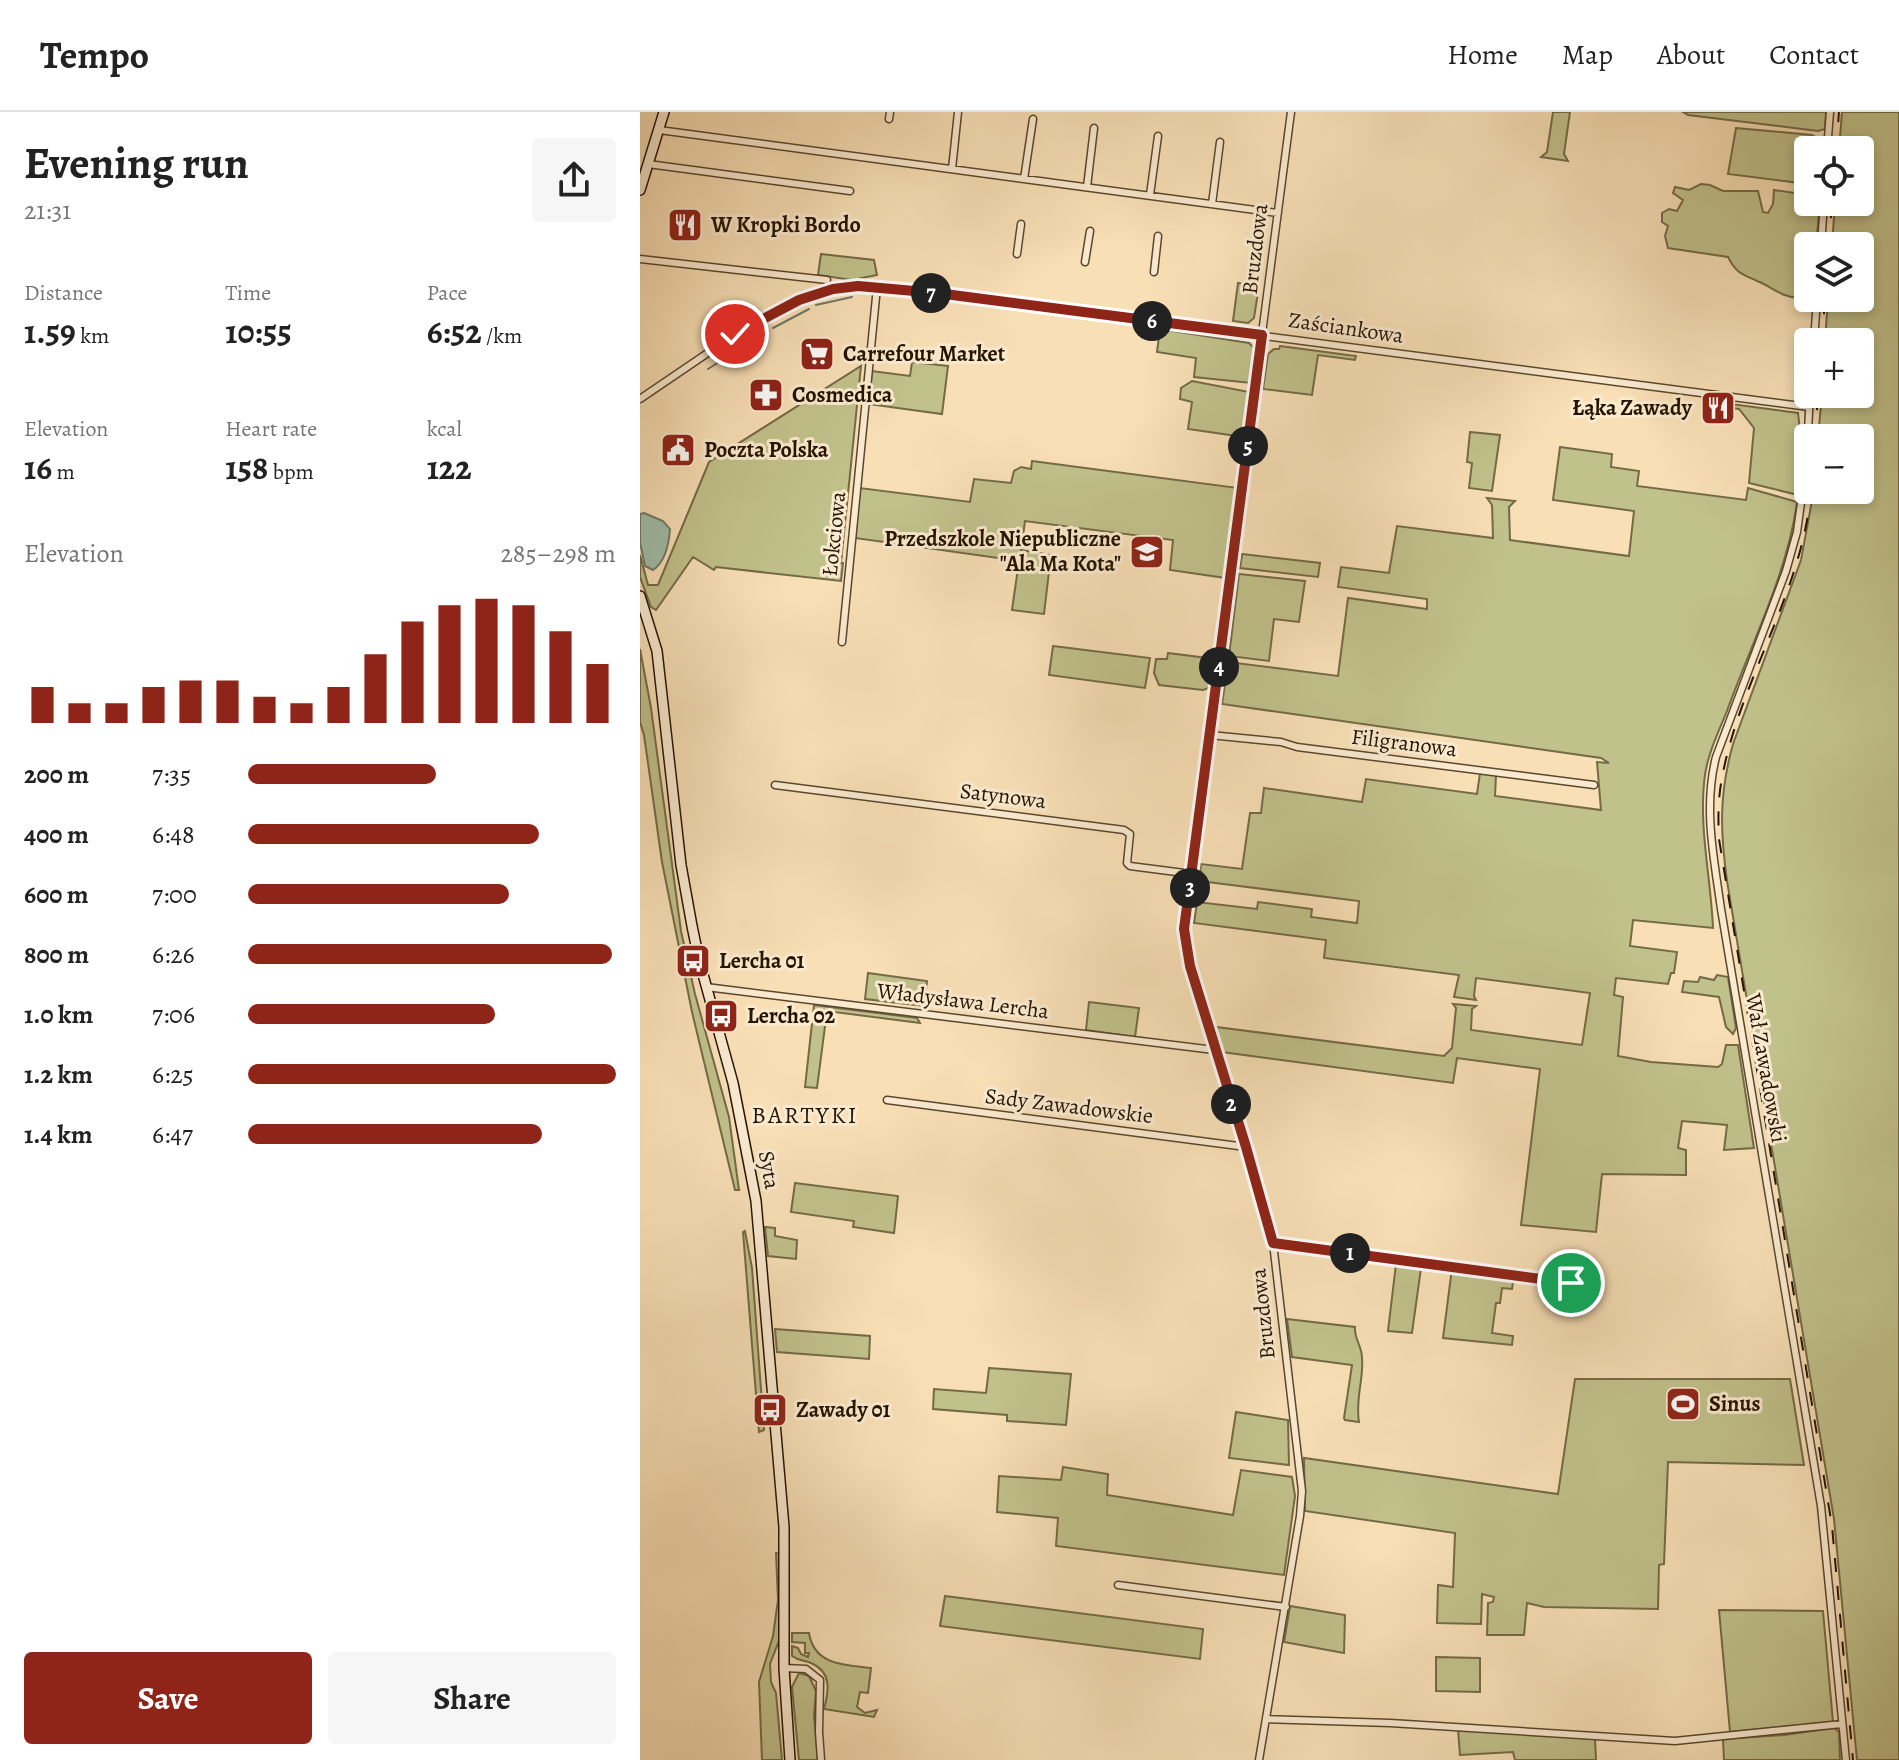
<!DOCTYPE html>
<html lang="en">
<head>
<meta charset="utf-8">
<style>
	body { margin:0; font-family:Alegreya,serif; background:#f6f6f6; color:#222; height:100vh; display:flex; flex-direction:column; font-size:30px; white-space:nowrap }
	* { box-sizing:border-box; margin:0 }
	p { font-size:26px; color:#767676 }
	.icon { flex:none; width:44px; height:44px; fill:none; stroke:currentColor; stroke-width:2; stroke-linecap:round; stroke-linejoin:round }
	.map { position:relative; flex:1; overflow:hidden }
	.side { display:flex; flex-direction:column; background:#fff; width:640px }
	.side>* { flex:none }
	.controls { position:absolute; left:1154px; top:24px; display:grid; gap:16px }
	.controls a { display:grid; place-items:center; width:80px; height:80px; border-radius:8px; background:#fff; box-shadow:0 4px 12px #0003; font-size:40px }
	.pin { position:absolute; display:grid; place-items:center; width:68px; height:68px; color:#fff; margin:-34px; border:4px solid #fff; border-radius:50%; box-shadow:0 2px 8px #0007 }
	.km { position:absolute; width:40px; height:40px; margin:-20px; border-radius:50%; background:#222; color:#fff; font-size:22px; line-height:40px; text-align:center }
	.round { display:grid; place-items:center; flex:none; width:84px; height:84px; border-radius:8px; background:#f6f6f6 }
	.head { display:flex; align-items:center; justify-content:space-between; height:136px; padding:0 24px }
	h1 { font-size:44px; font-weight:700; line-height:60px }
	.figures { display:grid; grid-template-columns:repeat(3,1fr); gap:12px; height:136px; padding:8px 24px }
	.figures div { display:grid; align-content:center }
	.figures b { font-size:34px; font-weight:700 }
	.figures small { font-size:22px; font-weight:400 }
	.figures p { font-size:22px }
	.chart { height:224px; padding:16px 24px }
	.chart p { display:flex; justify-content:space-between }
	.chart svg { width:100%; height:144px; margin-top:8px; stroke:#8f2418; stroke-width:6 }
	.action { display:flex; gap:16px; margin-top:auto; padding:16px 24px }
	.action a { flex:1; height:92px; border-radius:8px; background:#8f2418; color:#fff; font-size:32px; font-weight:700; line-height:92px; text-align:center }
	.action a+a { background:#f6f6f6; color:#222 }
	ul { padding:0 24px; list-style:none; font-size:26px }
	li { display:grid; grid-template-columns:128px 96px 1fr; align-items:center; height:60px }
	li i { height:20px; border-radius:10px; background:#8f2418 }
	header { display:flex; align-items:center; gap:48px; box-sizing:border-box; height:112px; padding:0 40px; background:#fff; border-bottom:2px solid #e0e0e0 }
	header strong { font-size:38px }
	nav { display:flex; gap:44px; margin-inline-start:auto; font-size:28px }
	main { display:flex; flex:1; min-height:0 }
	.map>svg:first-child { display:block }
</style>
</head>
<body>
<header>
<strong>Tempo</strong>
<nav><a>Home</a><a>Map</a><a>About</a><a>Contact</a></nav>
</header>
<main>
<section class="side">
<div class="head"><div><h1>Evening run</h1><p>21:31</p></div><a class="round"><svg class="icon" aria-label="share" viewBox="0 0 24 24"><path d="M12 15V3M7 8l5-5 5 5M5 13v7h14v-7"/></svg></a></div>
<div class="figures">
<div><p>Distance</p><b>1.59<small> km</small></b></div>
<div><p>Time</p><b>10:55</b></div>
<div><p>Pace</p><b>6:52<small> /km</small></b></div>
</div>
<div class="figures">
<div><p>Elevation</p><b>16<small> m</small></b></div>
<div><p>Heart rate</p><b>158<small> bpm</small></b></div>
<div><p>kcal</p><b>122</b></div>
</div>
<div class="chart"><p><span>Elevation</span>285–298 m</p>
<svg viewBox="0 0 160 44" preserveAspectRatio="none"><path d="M5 44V33M15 44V38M25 44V38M35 44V33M45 44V31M55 44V31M65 44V36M75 44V38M85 44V33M95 44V23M105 44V13M115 44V8M125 44V6M135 44V8M145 44V16M155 44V26"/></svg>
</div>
<ul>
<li><b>200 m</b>7:35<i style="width:51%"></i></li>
<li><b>400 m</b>6:48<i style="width:79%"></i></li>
<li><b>600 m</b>7:00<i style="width:71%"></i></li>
<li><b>800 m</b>6:26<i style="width:99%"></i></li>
<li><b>1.0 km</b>7:06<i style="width:67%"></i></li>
<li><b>1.2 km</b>6:25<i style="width:100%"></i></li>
<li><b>1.4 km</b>6:47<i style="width:80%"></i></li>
</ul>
<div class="action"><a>Save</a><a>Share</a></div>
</section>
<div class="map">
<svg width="1259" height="1648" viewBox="0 0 1259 1648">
	<rect width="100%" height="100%" fill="#f8dfb6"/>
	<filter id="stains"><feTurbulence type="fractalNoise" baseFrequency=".0025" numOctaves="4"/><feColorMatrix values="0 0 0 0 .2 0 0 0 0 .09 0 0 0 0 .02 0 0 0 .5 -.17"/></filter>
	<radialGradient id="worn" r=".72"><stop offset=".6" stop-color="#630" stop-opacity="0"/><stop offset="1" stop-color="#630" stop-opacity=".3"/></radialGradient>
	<path fill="#c1c18b" stroke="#746a46" stroke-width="2" d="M913 0H930L924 42 928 49 901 45 907 40Z
		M1043 0H1186L1185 17 1178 19 1048 3Z
		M1202 0H1259V1648H1217L1194 1407 1087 769C1080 718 1079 682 1093 632L1161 448 1174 378H1220V326H1178L1182 282H1220V230H1185L1188 186H1220V134H1192L1195 90H1220V38H1199Z
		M1096 16 1172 23 1184 30V38H1168V72L1088 62Z
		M1061 72 1070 73 1083 79H1118L1123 100 1128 101 1133 92 1134 78 1161 82 1168 90H1180L1176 134H1168L1167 176 1159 186C1140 185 1133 175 1117 169 1102 162 1096 161 1088 145L1028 136 1025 124 1028 114 1022 110V101L1029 97 1037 99 1043 88 1033 81 1035 75 1049 78Z
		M181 142 234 148 237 163 212 168 178 163Z
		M598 171 619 174 614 206 608 211 593 209Z
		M520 217 609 231 615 237 611 271 554 265 556 246 517 240Z
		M640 234 716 244 715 248 678 243 672 283 623 277 628 242 634 237H639Z
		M272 250 308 254 302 302 228 292 232 259 270 264Z
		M221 254 201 451H203L201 469 76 455 74 458 53 445 16 498 11 495 0 465V443L8 473H18L69 350Z
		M552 269 609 280 604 325 548 317 552 290 540 287 541 276Z
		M1091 292 1158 301 1160 318 1163 319 1158 383 1109 371 1114 316 1099 297 1090 296Z
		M830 320 860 323 852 379 829 376 832 351 827 350Z
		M920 335 972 342 971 355 999 359 997 374 1106 388 1108 376 1157 390C1148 460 1111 532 1087 599 1079 619 1068 641 1065 663 1058 713 1071 766 1073 816L993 808 990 834 1037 840 1034 861H1031L1028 872 976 866 974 883 983 885 978 944 1011 950 1078 955 1082 952 1086 933H1098L1114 1036 1084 1038 1087 1013 1042 1009 1038 1036 1046 1038V1063L962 1062 956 1120 881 1113 900 957 817 946 813 971 582 940 576 915 804 944 812 936 816 896 813 892 836 894 832 897 831 918 942 933 950 881 836 866 834 884 836 888 814 885 819 863 684 846 686 828 554 811 557 790 617 797 618 790 672 797 671 805 717 811 719 789 559 769 561 752 602 757 610 701H621L624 676 722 690 726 667 837 682 840 661 856 663 855 684 961 698 957 650 969 651 961 646 582 592 588 550 698 564 708 486 787 497V487L698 475 701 455 749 461 757 414 853 426 852 393 847 386 875 389 869 395 870 428 989 444 994 399 913 388Z
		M392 349 598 376 586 466 530 458 533 428 385 409 381 438 411 443 404 502 372 498 379 449 215 426 220 376 330 390 334 367 371 371 374 359 381 355 391 357Z
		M602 442 680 451 678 465 600 456Z
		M599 462 665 469 659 510 634 507 629 549 589 544Z
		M413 534 510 546 505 576 409 563Z
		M0 537 11 596 41 819 55 882 89 1005 99 1078H95L52 900 22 750 4 623 0 610Z
		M528 541 575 547 574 574 563 578 519 573 514 561 516 547H527Z
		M228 861 287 869 284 894 225 887Z
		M1077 863 1088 865 1096 916 1093 922 1086 915 1079 885 1042 880 1044 869 1058 870 1060 865 1074 868Z
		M449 890 499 896 495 925 446 918Z
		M174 893 277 906 280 911 187 899 177 976 165 975Z
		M155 1071 258 1084 254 1121 213 1115 214 1109 151 1100Z
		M125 1115 135 1116V1124L157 1128 156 1147 128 1144Z
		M105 1119 112 1156 124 1318 119 1320 103 1120Z
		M756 1152 781 1156 772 1221 748 1219Z
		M812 1156 874 1165 872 1177 862 1176 860 1191H856L852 1221 873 1224 872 1233 803 1226Z
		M647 1207 715 1215C714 1227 722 1234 722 1246 724 1267 715 1287 719 1310L705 1308 704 1306 712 1253 652 1245Z
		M135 1217 230 1224 229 1247 137 1240Z
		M349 1256 431 1262 426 1313 367 1309V1303L293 1297 294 1277 346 1281Z
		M935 1267H1150L1164 1353 1028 1350 1024 1452 1019 1453 1018 1497 904 1495 887 1491 884 1523H847L848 1491 853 1490 854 1485 842 1482 841 1512 797 1511 798 1473 813 1475 815 1421 665 1399 664 1346 918 1382Z
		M596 1300 648 1308 649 1353 589 1346Z
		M423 1355 468 1362 467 1383 593 1403 601 1358 652 1365 655 1384 644 1463 416 1434 418 1406 357 1400 359 1364 421 1368Z
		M136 1441 141 1442 140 1526 130 1552 131 1570 136 1581 142 1648H122L119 1570 133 1524 138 1488Z
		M305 1484 563 1517 560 1547 300 1514Z
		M650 1494 705 1503 704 1541 644 1530Z
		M1079 1498 1183 1499 1193 1610 1090 1620Z
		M152 1521H169C174 1553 204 1553 231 1556L228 1581 220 1580 217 1595 225 1601 237 1598 234 1605 184 1597C189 1579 192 1560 171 1551 164 1548 159 1549 152 1544V1534L158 1536 161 1542 168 1545 169 1541H165V1531L152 1530Z
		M796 1545 840 1546V1580L796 1579Z
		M159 1561 169 1564 176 1579 174 1604 178 1648H159L152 1575Z
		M1194 1616 1199 1620 1200 1648H1084L1083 1627 1144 1623Z
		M818 1617 955 1627 956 1648H875L873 1640 820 1643Z"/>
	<path fill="#9fbda8" stroke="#6f7965" stroke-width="2" d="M4 401 23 409 30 417C29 431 25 450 13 458L5 454 0 430V402Z"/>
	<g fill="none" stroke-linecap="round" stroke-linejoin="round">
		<path stroke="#6f7965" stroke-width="2" d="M176 193 212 185
			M133 216 169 197
			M68 257 108 231"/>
		<g stroke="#5a472e" stroke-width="9">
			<path id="street" d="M249 7 250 0
				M19 18 638 101
				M1187 38 1190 0
				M8 52 210 79
				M312 57 318 0
				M384 67 393 7
				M447 75 454 16
				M510 83 518 24
				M572 92 580 30
				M1181 134 1184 90
				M377 142 381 112
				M0 147 187 168
				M445 150 450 119
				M514 160 518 124
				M1174 230 1177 186
				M81 233C95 232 108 226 114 214
				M1170 282 1166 355 1157 420 1146 459 1076 645C1063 696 1074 746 1081 797L1181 1394 1206 1648
				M0 287 106 215 177 182 218 174 309 183 1169 295
				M202 530 237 175
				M570 623 641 630 657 635 954 673
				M135 673 484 718 490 722 487 751 490 754 552 762
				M66 875 574 938
				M247 988 606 1035
				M633 1131 931 1171
				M478 1473 646 1495
				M144 1556 166 1557 180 1568 179 1620 181 1648
				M626 1607 750 1611 1035 1629 1202 1612
				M619 1648 660 1404 662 1379 633 1131 550 854 544 817 651 0"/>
		</g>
		<g stroke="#261400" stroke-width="12">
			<path id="secondary" d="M0 78 24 0
				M0 484 17 539 41 753 52 814 59 848 93 971 116 1089 144 1415V1556L150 1648"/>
		</g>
		<use href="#street" stroke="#faead0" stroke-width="6"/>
		<use href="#secondary" stroke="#faead0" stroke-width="9"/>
		<path stroke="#261400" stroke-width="2" stroke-dasharray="14 14" stroke-linecap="butt" d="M1196 38 1199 0
			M1189 134 1192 90
			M1182 230 1185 186
			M1175 326 1178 282
			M1171 378C1163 480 1100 567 1082 666 1078 686 1078 707 1079 727L1192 1414 1213 1648"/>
	</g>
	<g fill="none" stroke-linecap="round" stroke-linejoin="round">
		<g stroke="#fff" stroke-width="16">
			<path id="route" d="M95 222 159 188 193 177 218 174 297 181 622 223 544 817 550 854 606 1035 633 1131 931 1171"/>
		</g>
		<use href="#route" stroke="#8f2418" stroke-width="10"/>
	</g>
	<defs>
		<g id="restaurant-square" transform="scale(1.8)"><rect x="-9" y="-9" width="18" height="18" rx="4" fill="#8f2418" stroke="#faead0"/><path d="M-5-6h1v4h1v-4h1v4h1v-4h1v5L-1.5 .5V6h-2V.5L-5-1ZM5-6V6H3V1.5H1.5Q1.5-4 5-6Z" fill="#fff"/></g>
		<g id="supermarket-square" transform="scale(1.8)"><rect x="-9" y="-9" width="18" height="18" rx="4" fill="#8f2418" stroke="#faead0"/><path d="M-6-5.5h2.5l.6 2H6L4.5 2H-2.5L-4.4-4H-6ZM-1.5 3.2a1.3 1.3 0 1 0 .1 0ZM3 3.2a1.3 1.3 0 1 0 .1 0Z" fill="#fff"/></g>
		<g id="pharmacy-square" transform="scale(1.8)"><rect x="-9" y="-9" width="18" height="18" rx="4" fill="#8f2418" stroke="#faead0"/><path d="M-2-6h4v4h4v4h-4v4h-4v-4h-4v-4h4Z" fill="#fff"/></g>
		<g id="civic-square" transform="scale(1.8)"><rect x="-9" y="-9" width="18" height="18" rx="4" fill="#8f2418" stroke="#faead0"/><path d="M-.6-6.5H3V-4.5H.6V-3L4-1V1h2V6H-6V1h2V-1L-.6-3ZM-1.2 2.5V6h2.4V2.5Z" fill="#fff"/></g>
		<g id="school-square" transform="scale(1.8)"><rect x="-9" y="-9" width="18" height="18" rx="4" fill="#8f2418" stroke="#faead0"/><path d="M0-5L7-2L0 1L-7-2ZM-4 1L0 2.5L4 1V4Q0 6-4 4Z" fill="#fff"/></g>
		<g id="bus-square" transform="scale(1.8)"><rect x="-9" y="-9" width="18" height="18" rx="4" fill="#8f2418" stroke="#faead0"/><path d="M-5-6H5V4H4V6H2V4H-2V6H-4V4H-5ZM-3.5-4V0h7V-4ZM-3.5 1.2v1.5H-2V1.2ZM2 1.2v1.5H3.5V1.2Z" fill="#fff"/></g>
		<g id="stadium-square" transform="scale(1.8)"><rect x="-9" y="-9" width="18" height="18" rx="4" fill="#8f2418" stroke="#faead0"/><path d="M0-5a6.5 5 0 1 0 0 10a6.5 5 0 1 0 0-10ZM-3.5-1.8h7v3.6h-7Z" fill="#fff"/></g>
	</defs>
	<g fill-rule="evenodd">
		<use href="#restaurant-square" x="45" y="113"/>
		<use href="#supermarket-square" x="177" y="242"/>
		<use href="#pharmacy-square" x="126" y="283"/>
		<use href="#restaurant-square" x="1078" y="296"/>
		<use href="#civic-square" x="38" y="338"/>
		<use href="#school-square" x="507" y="440"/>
		<use href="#bus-square" x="53" y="849"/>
		<use href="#bus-square" x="81" y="904"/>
		<use href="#stadium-square" x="1043" y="1292"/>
		<use href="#bus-square" x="130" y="1298"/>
	</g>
	<g text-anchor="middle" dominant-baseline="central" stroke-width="6" stroke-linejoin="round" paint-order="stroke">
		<g font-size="22" font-weight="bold" fill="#261400" stroke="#faead0" text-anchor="start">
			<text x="71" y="113">W Kropki Bordo</text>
			<text x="203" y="242">Carrefour Market</text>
			<text x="152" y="283">Cosmedica</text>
			<text x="1052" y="296" text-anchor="end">Łąka Zawady</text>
			<text x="64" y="338">Poczta Polska</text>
			<text x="481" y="427" text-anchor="end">Przedszkole Niepubliczne<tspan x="481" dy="25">"Ala Ma Kota"</tspan></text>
			<text x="79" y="849">Lercha 01</text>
			<text x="107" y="904">Lercha 02</text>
			<text x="1069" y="1292">Sinus</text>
			<text x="156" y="1298">Zawady 01</text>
		</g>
		<g font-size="22" fill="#261400" stroke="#faead0">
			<text transform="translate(615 137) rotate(-83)">Bruzdowa</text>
			<text transform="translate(706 216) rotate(8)">Zaściankowa</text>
			<text transform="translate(194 422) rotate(-84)">Łokciowa</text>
			<text transform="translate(764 631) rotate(7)">Filigranowa</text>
			<text transform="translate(363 684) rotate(7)">Satynowa</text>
			<text transform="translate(323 889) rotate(7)">Władysława Lercha</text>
			<text transform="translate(1126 956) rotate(80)">Wał Zawadowski</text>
			<text transform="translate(429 994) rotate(7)">Sady Zawadowskie</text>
			<text transform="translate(129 1058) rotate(80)">Syta</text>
			<text transform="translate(623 1202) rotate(-96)">Bruzdowa</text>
		</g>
		<g font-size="24" letter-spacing="2" fill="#261400" stroke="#faead0">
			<text x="165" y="1003">BARTYKI</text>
		</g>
	</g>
	<rect width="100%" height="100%" filter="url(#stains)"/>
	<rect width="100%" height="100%" fill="url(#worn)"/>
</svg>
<div class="controls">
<a><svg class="icon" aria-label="locate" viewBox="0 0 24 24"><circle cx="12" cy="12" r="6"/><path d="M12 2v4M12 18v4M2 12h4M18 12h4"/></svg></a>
<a><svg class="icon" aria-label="layers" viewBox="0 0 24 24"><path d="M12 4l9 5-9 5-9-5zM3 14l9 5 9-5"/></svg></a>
<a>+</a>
<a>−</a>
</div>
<div class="pin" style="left:931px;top:1171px;background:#1e9e55"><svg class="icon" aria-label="arrive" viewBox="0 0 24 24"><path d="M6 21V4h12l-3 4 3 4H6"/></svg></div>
<div class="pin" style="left:95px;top:222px;background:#d93025"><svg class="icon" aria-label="check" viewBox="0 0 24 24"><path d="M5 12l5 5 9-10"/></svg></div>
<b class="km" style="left:710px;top:1141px">1</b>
<b class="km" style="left:591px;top:992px">2</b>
<b class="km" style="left:550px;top:776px">3</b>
<b class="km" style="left:579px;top:555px">4</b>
<b class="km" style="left:608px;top:334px">5</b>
<b class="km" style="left:512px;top:209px">6</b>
<b class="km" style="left:291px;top:181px">7</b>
</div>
</main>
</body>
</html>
